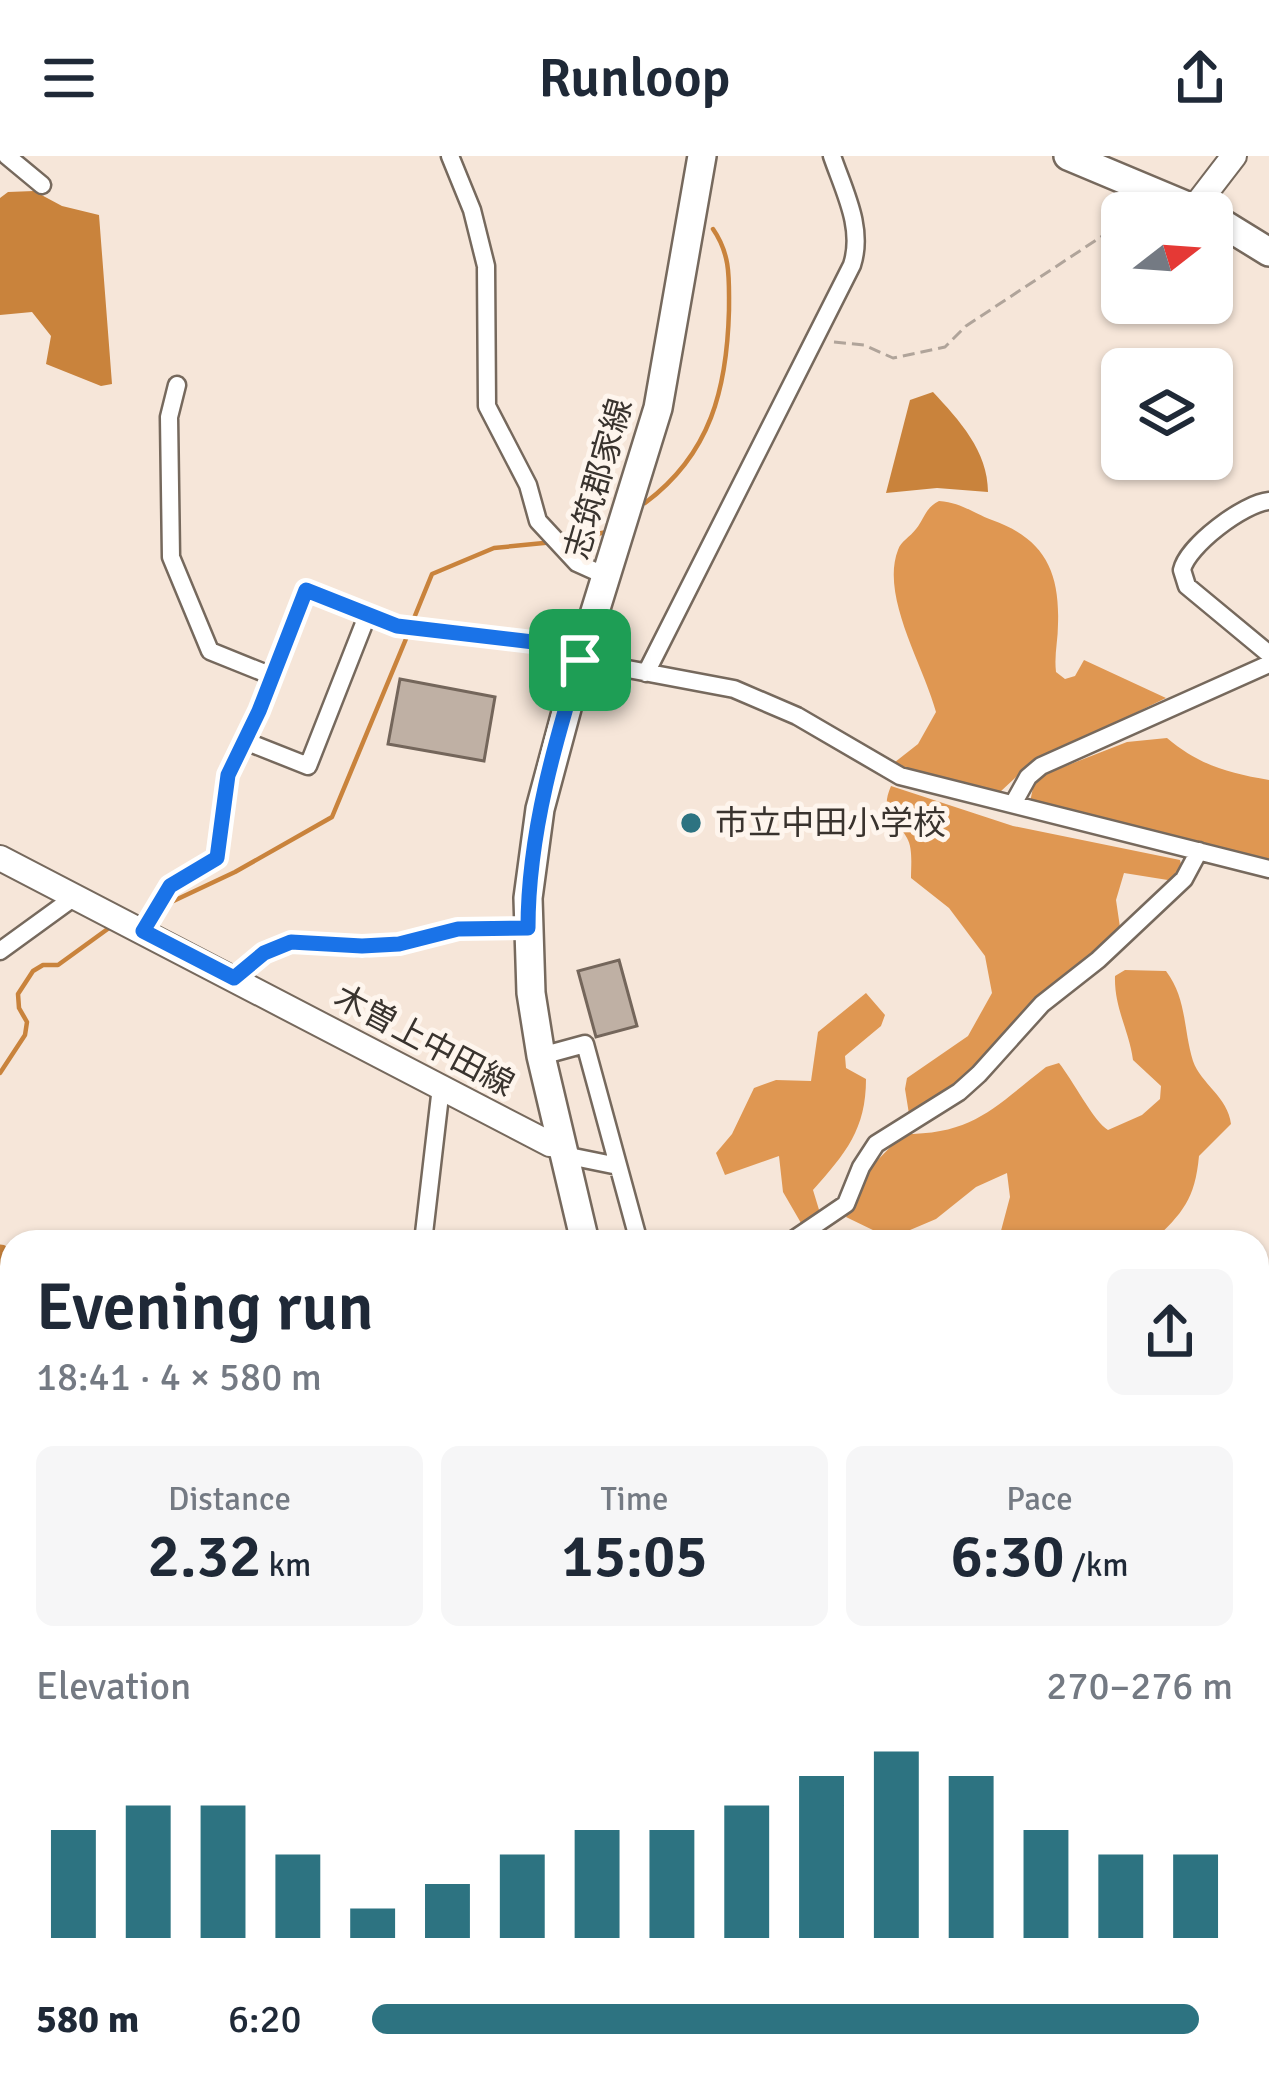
<!DOCTYPE html>
<html lang="en">
<head>
<meta charset="utf-8">
<style>
	body { margin:0; font-family:Signika,"Noto Sans JP",sans-serif; background:#f6f6f7; color:#1f2937; height:100vh; display:flex; flex-direction:column; font-size:45px; white-space:nowrap }
	* { box-sizing:border-box; margin:0 }
	p { font-size:39px; color:#747a83 }
	.icon { flex:none; width:66px; height:66px; fill:none; stroke:currentColor; stroke-width:2; stroke-linecap:round; stroke-linejoin:round }
	.map { position:relative; flex:1; overflow:hidden }
	.side { position:absolute; left:0px; top:1074px; width:1269px; height:858px; display:flex; flex-direction:column; background:#fff; border-radius:36px 36px 0 0; box-shadow:0 3px 9px #0004 }
	.side>* { flex:none }
	.needle { width:78px; rotate:73deg }
	.fabs { position:absolute; left:1101px; top:36px; display:grid; gap:24px }
	.fabs a { display:grid; place-items:center; width:132px; height:132px; border-radius:18px; background:#fff; box-shadow:0 3px 9px #0004; font-size:60px }
	.pin { position:absolute; display:grid; place-items:center; width:102px; height:102px; color:#fff; margin:-51px; border-radius:24px; box-shadow:0 6px 18px #0006 }
	.round { display:grid; place-items:center; flex:none; width:126px; height:126px; border-radius:18px; background:#f6f6f7 }
	.summary { display:flex; align-items:center; justify-content:space-between; height:204px; padding:0 36px }
	h1 { font-size:66px; font-weight:600; line-height:90px }
	.figures { display:grid; grid-template-columns:repeat(3,1fr); gap:18px; height:204px; padding:12px 36px }
	.figures div { display:grid; align-content:center; border-radius:18px; background:#f6f6f7; text-align:center }
	.figures b { font-size:60px; font-weight:600 }
	.figures small { font-size:33px; font-weight:400 }
	.figures p { font-size:33px }
	.chart { height:336px; padding:24px 36px }
	.chart p { display:flex; justify-content:space-between }
	.chart svg { width:100%; height:216px; margin-top:12px; stroke:#2d7381; stroke-width:6 }
	ul { padding:0 36px; list-style:none; font-size:39px }
	li { display:grid; grid-template-columns:192px 144px 1fr; align-items:center; height:90px }
	li i { height:30px; border-radius:15px; background:#2d7381 }
	header { display:flex; justify-content:space-between; align-items:center; height:156px; padding:0 36px; background:#fff; font-size:54px; font-weight:600 }
	.map>svg:first-child { display:block }
</style>
</head>
<body>
<header><svg class="icon" aria-label="menu" viewBox="0 0 24 24"><path d="M4 6h16M4 12h16M4 18h16"/></svg>Runloop<svg class="icon" aria-label="share" viewBox="0 0 24 24"><path d="M12 15V3M7 8l5-5 5 5M5 13v7h14v-7"/></svg></header>
<div class="map">
<svg width="1269" height="1932" viewBox="0 0 1269 1932">
	<rect width="100%" height="100%" fill="#f6e6d9"/>
	<path fill="#df9752" d="M939 345C962 347 971 356 992 364 1043 382 1060 414 1058 468 1058 485 1054 499 1056 516L1065 523 1075 520 1084 504 1166 542 1030 608 1000 636 890 610 918 588 936 556C924 510 880 440 898 394 901 385 910 381 916 373 925 362 925 352 939 345Z
		M1167 582C1199 609 1228 617 1269 624V704L1030 646 1035 622 1127 586Z
		M891 630 1013 670 1180 704 1183 717 1174 725 1124 717 1116 744 1121 778 939 942 909 958 905 933 907 922 968 880 992 837 985 800 949 752 911 722C911 710 913 692 907 682 895 660 879 658 891 630Z
		M1125 814 1166 815C1187 843 1183 872 1193 905 1201 928 1228 941 1231 968L1199 1000C1195 1043 1183 1057 1152 1086H998L1010 1041 1007 1017 976 1031 936 1063 903 1077H879L846 1061 867 1015 903 978C974 978 993 952 1046 911L1059 907C1072 923 1094 966 1108 974L1142 959 1160 943 1161 930 1133 904C1129 874 1114 852 1115 820Z
		M866 837 885 859 881 870 845 900 846 912 866 923C866 973 846 997 813 1034L820 1057 813 1066 801 1067 783 1036 779 1000 725 1019 716 997 732 978 754 932 776 924 811 925 818 876Z
		M1257 1148 1269 1152V1315L1257 1324Z
		M0 1659 12 1662V1816L4 1840 12 1866V1920H80L92 1932H0Z"/>
	<path fill="#c9833c" d="M34 35 62 50 99 59 112 228 101 230 46 208 51 180 32 156 0 159V42L8 36Z
		M933 236C959 264 988 295 988 336L937 332 886 337 910 244Z"/>
	<g fill="none" stroke-linecap="round" stroke-linejoin="round">
		<path stroke="#c9833c" stroke-width="4.5" d="M645 347C711 298 727 232 729 154 729 123 731 99 713 73
			M565 384 607 376
			M412 467 432 418 494 392 554 386
			M167 748 235 716 332 661 408 478
			M0 917 25 879 27 866 19 852 18 838 33 815 43 809H58L109 772"/>
		<path stroke="#c9833c" stroke-width="27" d="M0 1102 12 1110"/>
	</g>
	<path fill="#bfb0a4" stroke="#74665b" stroke-width="3" d="M400 523 495 541 484 605 388 588Z
		M619 804 637 870 596 881 578 815Z"/>
	<g fill="none" stroke-linecap="round" stroke-linejoin="round">
		<g stroke="#76695d" stroke-width="14">
			<path id="lane" d="M604 1086 637 1079"/>
		</g>
		<g stroke="#76695d" stroke-width="21">
			<path id="street" d="M7 0 42 29
				M450 0 472 54 486 110 487 250 528 329 538 365 577 407 608 421
				M177 229 169 261 171 401 210 495 272 520
				M1269 345C1244 347 1187 390 1182 414L1187 430 1269 498
				M580 504 734 533 797 560 900 620 1269 713
				M646 517 852 109C864 72 844 35 832 0
				M245 585 308 610 367 460
				M1013 648 1028 621 1041 610 1269 508
				M143 775 170 730 217 702 228 619 259 555 306 434 397 470 583 492
				M0 795 73 742
				M234 822 264 797 291 786 362 791 399 788 458 773 528 772
				M541 900 585 888 639 1086
				M564 999 618 1010
				M423 1086 441 931
				M790 1086 846 1048 861 1011 876 988 959 936 979 918 1042 848 1098 804 1184 723 1199 695
				M0 1141 12 1144
				M0 1403 12 1418
				M1257 1508 1269 1485
				M1257 1725 1265 1735 1257 1744
				M1257 1862 1269 1856
				M664 1920 717 1932
				M342 1932 343 1920
				M1119 1932 1132 1920
				M1151 1932 1155 1920"/>
		</g>
		<g stroke="#76695d" stroke-width="28">
			<path id="secondary" d="M1194 52 1234 0
				M0 702 550 988 562 989"/>
		</g>
		<g stroke="#76695d" stroke-width="32">
			<path id="primary" d="M1068 0 1204 57
				M1212 61 1269 96
				M585 1086 541 900 531 837 528 742 540 653 580 504 658 252 702 0
				M797 1920 801 1932"/>
		</g>
		<path stroke="#b0a49a" stroke-width="3" stroke-dasharray="12 6" stroke-linecap="butt" d="M834 186 864 189 893 202 945 191 966 170 1122 67"/>
		<use href="#lane" stroke="#fff" stroke-width="9"/>
		<use href="#street" stroke="#fff" stroke-width="16"/>
		<use href="#secondary" stroke="#fff" stroke-width="24"/>
		<use href="#primary" stroke="#fff" stroke-width="27"/>
	</g>
	<g fill="none" stroke-linecap="round" stroke-linejoin="round">
		<g stroke="#fff" stroke-width="24">
			<path id="route" d="M306 434 397 470 584 492C556 582 528 677 528 772L458 773 399 788 362 790 291 786 264 797 234 822 143 775 170 730 217 702 228 619 259 555Z"/>
		</g>
		<use href="#route" stroke="#1a73e8" stroke-width="15"/>
	</g>
	<circle fill="#2d7381" stroke="#fef5ed" stroke-width="4.5" cx="691" cy="667" r="12"/>
	<g text-anchor="middle" dominant-baseline="central" stroke-width="10" stroke-linejoin="round" paint-order="stroke">
		<g font-size="33" fill="#39332e" stroke="#fef5ed">
			<text transform="translate(599 323) rotate(-74)">志筑郡家線</text>
			<text transform="translate(424 885) rotate(28)">木曽上中田線</text>
		</g>
		<g font-size="33" fill="#39332e" stroke="#fef5ed" text-anchor="start">
			<text x="715" y="667">市立中田小学校</text>
		</g>
	</g>
</svg>
<div class="fabs">
<a><svg class="needle" viewBox="-14 -14 28 28"><path d="M0-13l5 13h-10z" fill="#e53935"/><path d="M0 13l5-13h-10z" fill="#747a83"/></svg></a>
<a><svg class="icon" aria-label="layers" viewBox="0 0 24 24"><path d="M12 4l9 5-9 5-9-5zM3 14l9 5 9-5"/></svg></a>
</div>
<div class="pin" style="left:580px;top:504px;background:#1e9e55"><svg class="icon" aria-label="arrive" viewBox="0 0 24 24"><path d="M6 21V4h12l-3 4 3 4H6"/></svg></div>
<section class="side">
<div class="summary"><div><h1>Evening run</h1><p>18:41 · 4 × 580 m</p></div><a class="round"><svg class="icon" aria-label="share" viewBox="0 0 24 24"><path d="M12 15V3M7 8l5-5 5 5M5 13v7h14v-7"/></svg></a></div>
<div class="figures">
<div><p>Distance</p><b>2.32<small> km</small></b></div>
<div><p>Time</p><b>15:05</b></div>
<div><p>Pace</p><b>6:30<small> /km</small></b></div>
</div>
<div class="chart"><p><span>Elevation</span>270–276 m</p>
<svg viewBox="0 0 160 44" preserveAspectRatio="none"><path d="M5 44V22M15 44V17M25 44V17M35 44V27M45 44V38M55 44V33M65 44V27M75 44V22M85 44V22M95 44V17M105 44V11M115 44V6M125 44V11M135 44V22M145 44V27M155 44V27"/></svg>
</div>
<ul>
<li><b>580 m</b>6:20<i style="width:96%"></i></li>
</ul>
</section>
</div>
</body>
</html>
